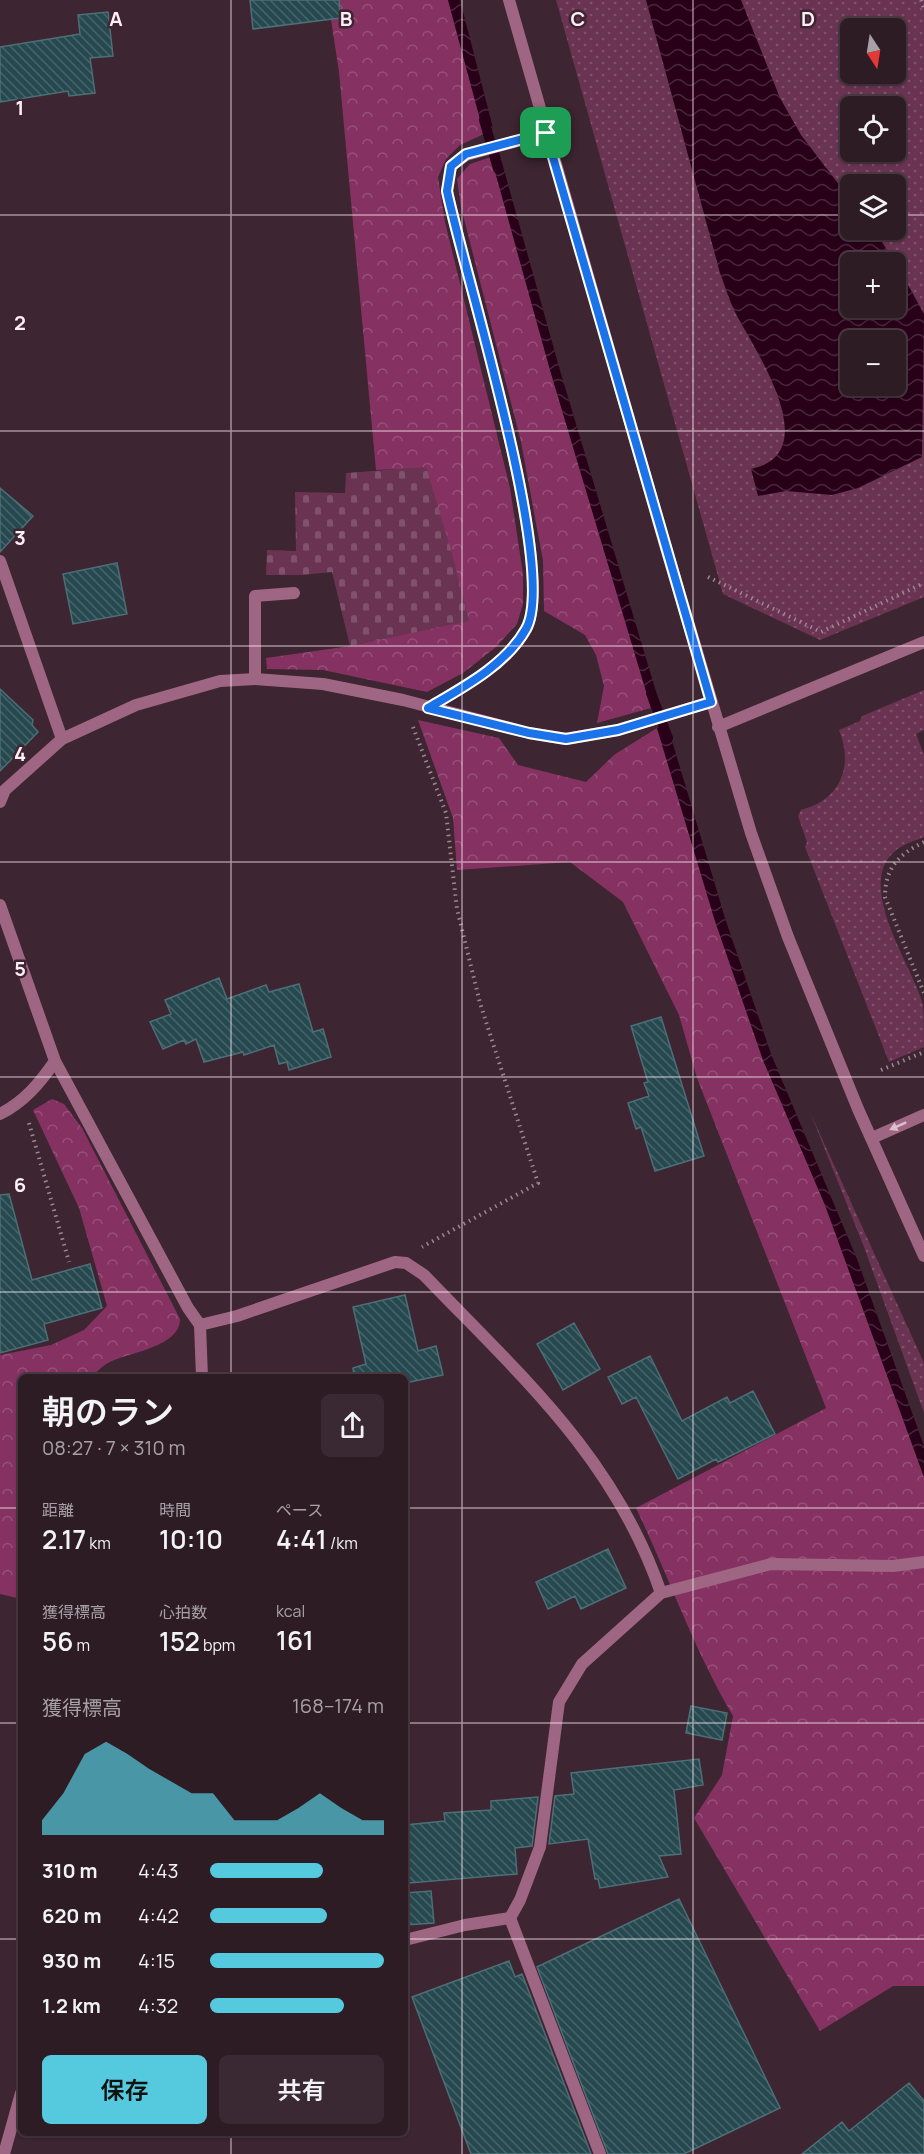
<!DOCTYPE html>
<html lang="ja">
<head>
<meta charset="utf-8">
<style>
	body { margin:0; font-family:Manrope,"Noto Sans JP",sans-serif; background:#3a2932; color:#f1f3f6; height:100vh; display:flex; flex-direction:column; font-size:22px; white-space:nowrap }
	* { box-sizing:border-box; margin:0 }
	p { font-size:20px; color:#a7a1a7 }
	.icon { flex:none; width:33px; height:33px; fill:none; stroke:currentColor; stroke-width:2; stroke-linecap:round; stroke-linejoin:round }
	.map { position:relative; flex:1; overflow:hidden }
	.drawer { position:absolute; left:18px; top:1374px; width:390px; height:762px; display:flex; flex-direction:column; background:#2e1c25; border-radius:9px; box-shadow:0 2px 4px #0004,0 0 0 2px #493a42 }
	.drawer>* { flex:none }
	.needle { width:39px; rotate:168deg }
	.fabs { position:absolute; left:840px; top:18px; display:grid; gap:12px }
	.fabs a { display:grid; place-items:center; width:66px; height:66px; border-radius:9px; background:#2e1c25; box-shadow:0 2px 4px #0004,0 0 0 2px #493a42; font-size:30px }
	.pin { position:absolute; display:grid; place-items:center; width:51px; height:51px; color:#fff; margin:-26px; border-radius:12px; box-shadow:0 3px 9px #0006 }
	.round { display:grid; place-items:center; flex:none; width:63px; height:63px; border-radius:9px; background:#3a2932 }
	.summary { display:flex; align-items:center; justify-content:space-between; height:102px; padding:0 24px }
	h1 { font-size:33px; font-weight:600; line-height:45px }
	.stats { display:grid; grid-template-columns:repeat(3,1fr); gap:9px; height:102px; padding:6px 24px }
	.stats div { display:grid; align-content:center }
	.stats b { font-size:26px; font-weight:600 }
	.stats small { font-size:16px; font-weight:400 }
	.stats p { font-size:16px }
	.chart { height:168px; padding:12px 24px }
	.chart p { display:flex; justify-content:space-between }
	.chart svg { width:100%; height:108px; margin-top:6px; fill:#55cadf; opacity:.7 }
	.cta { display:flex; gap:12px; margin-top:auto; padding:12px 24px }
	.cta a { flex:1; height:69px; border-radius:9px; background:#55cadf; color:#111; font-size:24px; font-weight:600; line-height:69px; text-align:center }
	.cta a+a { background:#3a2932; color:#f1f3f6 }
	ul { padding:0 24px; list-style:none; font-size:20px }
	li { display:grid; grid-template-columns:96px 72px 1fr; align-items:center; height:45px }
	li i { height:15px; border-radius:8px; background:#55cadf }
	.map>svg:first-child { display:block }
</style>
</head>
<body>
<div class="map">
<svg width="924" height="2154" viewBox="0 0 924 2154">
	<defs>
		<pattern id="green-dots" width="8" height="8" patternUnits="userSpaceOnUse" patternTransform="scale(1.5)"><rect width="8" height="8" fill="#6a3352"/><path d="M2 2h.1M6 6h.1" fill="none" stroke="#80516c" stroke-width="1.8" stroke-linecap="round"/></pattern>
		<pattern id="forest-crowns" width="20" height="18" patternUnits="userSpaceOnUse" patternTransform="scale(1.5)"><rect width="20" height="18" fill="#853262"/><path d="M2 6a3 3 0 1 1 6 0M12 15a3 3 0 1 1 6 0" fill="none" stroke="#975079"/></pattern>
		<pattern id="cemetery-stones" width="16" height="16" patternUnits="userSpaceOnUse" patternTransform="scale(1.5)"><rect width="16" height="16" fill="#6a3352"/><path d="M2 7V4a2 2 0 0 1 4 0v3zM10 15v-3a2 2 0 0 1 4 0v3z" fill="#80516c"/></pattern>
		<pattern id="water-waves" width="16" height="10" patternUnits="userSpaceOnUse" patternTransform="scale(1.5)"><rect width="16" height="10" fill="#280119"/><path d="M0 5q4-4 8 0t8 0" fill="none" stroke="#48263b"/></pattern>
		<pattern id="building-back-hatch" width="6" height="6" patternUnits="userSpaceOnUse" patternTransform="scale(1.5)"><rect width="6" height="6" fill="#264950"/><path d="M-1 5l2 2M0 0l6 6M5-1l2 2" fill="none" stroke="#47646a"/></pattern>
	</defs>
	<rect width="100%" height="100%" fill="#3d2531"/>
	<path fill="url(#green-dots)" fill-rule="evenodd" d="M556 0H924V597L820 640 723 594ZM850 28H896V74H850ZM850 106H896V152H850ZM850 184H896V230H850ZM850 262H896V308H850ZM850 340H896V386H850Z
		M924 690V730L916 734 924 755V837C914 841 903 844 895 851 854 886 913 966 923 1005 924 1018 924 1034 924 1047L889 1062 805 847 807 842 798 816 801 810C840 800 854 767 839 730L860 721 862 716Z
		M810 1112 924 1363V1413L864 1247Z"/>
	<path fill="url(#forest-crowns)" d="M328 0H448L484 134 460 145 446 159 438 177 445 222 510 488 523 574V604L517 624 496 647 463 673 427 692 323 670 267 669 266 658 350 646 468 620 426 468 376 470 339 72Z
		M491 157 550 370 651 708 597 723 604 686 596 655 585 635 544 611 543 561 521 442 461 207 457 179 470 164Z
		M418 720 499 738 518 765 586 782 614 755 657 728 715 921 763 1060 825 1205 924 1477V1986H893L820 2031 694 1818 722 1775 733 1716C694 1650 669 1577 636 1508L826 1408 697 1078 679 1015 623 902 570 862 457 870 453 818Z
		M52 1099 64 1104 82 1128 180 1319C180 1347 130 1352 110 1362 103 1365 97 1372 91 1377H21V1599L0 1594V1355L51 1345 84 1330 107 1306 79 1208 33 1110Z"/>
	<path fill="url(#cemetery-stones)" d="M426 467 452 553 469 621 350 646 332 572 302 575H266L267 550 296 551 295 492 345 493 346 473Z"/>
	<path fill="url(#water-waves)" fill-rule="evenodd" d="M448 0H460L493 128 484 134Z
		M646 0H741L780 98 801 135 850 199V230H874L895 262H850V308H896V263L924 314 922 457 858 488 832 495 786 491 758 496 751 469C827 453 754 349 735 312 729 300 725 286 720 273ZM850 340H896V386H850Z
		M499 152 559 367 660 705 651 708 550 370 491 157Z
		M667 724 725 918 771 1054 857 1259 924 1446V1477L825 1205 763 1060 715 921 657 728Z"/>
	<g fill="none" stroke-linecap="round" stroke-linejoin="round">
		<path stroke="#280119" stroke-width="10" d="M484 120 498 169
			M651 693 668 738"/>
	</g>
	<path fill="url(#building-back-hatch)" stroke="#4c6f77" stroke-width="1.5" d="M250 0H339L340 18 253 29Z
		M108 12 113 56 90 58 95 93 69 96 68 91 0 102V47L80 34 78 15Z
		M0 488 33 516 0 552Z
		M117 563 127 614 73 624 63 574Z
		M0 689 33 720 32 725 38 732 0 771Z
		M219 978 227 999 266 985 269 992 299 984 313 1032 323 1029 331 1057 289 1070 287 1062 279 1064 274 1045 244 1055 243 1052 204 1062 196 1039 186 1044 184 1040 163 1049 150 1022 171 1014 165 1000Z
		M661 1017 704 1156 655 1171 641 1127 636 1129 628 1103 649 1096 644 1083 648 1082 631 1026Z
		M9 1194 32 1280 90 1264 102 1308 44 1324 48 1340 0 1353V1195Z
		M405 1295 418 1351 436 1346 443 1375 405 1383V1377H354L353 1368 366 1364 353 1307Z
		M574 1323 600 1369 563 1390 537 1344Z
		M650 1356 682 1421 727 1397 730 1403 753 1391 775 1434 718 1462 716 1459 678 1479 636 1397 622 1404 608 1377Z
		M608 1549 626 1588 581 1609 575 1596 548 1609 536 1582Z
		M691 1706 727 1713 722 1740 686 1733Z
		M699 1759 703 1785 674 1790 681 1854 659 1856 668 1877 600 1888 598 1879H595L588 1839 549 1844 555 1796 574 1794 571 1773Z
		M538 1797 532 1846 515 1848 517 1874 409 1883 405 1825 445 1821 444 1813 491 1810V1801Z
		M431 1891 434 1923 405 1925V1893Z
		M679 1899 780 2108 684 2154H608L537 1967Z
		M509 1961 515 1977 522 1974 591 2154H471L412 1997Z
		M909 2083 924 2101V2154H802L842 2122 849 2131Z"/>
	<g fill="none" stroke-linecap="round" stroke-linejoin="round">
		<path stroke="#9c8892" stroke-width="4" stroke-dasharray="1.5 4.5" stroke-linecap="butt" d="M921 0 924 8
			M708 577 821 632 924 583
			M413 727 446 813 457 909 480 1003 538 1183 422 1247
			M924 842C899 854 885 868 885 897L924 993
			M881 1070 924 1052
			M29 1123 69 1262"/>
		<path stroke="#9f6684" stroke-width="12" d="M255 679V596L294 593
			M428 708C462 688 506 665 526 629 559 571 463 269 447 191L451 166 466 155 546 133
			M872 1138 924 1115
			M200 1325 202 1377"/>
		<path stroke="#9f6684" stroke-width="12" d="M0 561 62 739
			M0 802 5 790 62 739 136 705 220 681 255 679 323 684 403 700 529 733 566 739 618 730 711 702
			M0 905 55 1061 188 1308 200 1325 237 1316 395 1262 406 1263 424 1275C520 1375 615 1458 661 1593
			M0 1114C24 1102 40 1083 55 1061
			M510 1918 600 2154
			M405 1940 465 1925 510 1918 520 1900 540 1847 559 1702 582 1664 661 1593 771 1564 893 1566 924 1562
			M4 2154 21 2093"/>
		<path stroke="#9f6684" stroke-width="12" d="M509 0 666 548 751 833 788 937 858 1109 924 1256
			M718 727 924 642"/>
	</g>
	<defs><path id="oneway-solid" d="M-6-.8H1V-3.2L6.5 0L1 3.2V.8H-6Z" transform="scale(1.5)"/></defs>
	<use fill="#ddbece" href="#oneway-solid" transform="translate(898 1126) rotate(156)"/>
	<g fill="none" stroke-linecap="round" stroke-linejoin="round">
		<g stroke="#fff" stroke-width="12">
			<path id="route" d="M546 133 711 702 618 730 566 739 529 733 428 708C462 688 506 665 526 629 559 571 463 269 447 191L451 166 466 154Z"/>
		</g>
		<use href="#route" stroke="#1a73e8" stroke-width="8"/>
	</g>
	<path fill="none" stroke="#ffeef6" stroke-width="1.5" stroke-opacity="0.55" d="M231 0V1377M462 0V2154M693 0V2154M0 215H850M896 215H924M0 431H924M0 646H924M0 862H924M0 1077H924M0 1292H924M0 1508H21M405 1508H924M0 1723H21M405 1723H924M0 1939H21M405 1939H924M231 2133V2154"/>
	<g font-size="20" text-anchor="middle" font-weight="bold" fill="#ffeef6" stroke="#3d2531" stroke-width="5" stroke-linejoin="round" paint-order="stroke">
		<text x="116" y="26">A</text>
		<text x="346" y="26">B</text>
		<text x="578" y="26">C</text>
		<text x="808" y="26">D</text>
		<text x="20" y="115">1</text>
		<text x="20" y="330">2</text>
		<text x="20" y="545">3</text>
		<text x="20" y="761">4</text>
		<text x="20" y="976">5</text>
		<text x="20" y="1192">6</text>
	</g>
</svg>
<div class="fabs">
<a><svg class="needle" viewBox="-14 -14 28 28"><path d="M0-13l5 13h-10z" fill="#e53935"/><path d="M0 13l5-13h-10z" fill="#a7a1a7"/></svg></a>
<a><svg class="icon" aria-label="locate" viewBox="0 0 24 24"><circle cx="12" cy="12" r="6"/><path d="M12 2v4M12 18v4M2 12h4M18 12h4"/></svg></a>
<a><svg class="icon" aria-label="layers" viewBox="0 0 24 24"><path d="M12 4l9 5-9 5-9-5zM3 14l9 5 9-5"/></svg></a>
<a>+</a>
<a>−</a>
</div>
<div class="pin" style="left:546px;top:133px;background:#1e9e55"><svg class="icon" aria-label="arrive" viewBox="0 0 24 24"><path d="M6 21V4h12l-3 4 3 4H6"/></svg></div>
<section class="drawer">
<div class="summary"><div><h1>朝のラン</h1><p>08:27 · 7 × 310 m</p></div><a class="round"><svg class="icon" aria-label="share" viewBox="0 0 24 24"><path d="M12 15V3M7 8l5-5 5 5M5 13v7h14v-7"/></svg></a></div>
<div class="stats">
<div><p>距離</p><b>2.17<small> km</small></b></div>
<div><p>時間</p><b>10:10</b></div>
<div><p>ペース</p><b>4:41<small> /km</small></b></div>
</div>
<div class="stats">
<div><p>獲得標高</p><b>56<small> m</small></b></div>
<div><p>心拍数</p><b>152<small> bpm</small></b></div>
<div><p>kcal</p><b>161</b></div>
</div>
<div class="chart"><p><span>獲得標高</span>168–174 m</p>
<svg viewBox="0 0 160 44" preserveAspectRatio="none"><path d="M0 44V38L10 27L20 11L30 6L40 11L50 17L60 22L70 27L80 27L90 38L100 38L110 38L120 33L130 27L140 33L150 38L160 38V44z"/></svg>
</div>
<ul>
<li><b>310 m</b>4:43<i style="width:65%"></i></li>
<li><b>620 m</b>4:42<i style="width:67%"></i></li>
<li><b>930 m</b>4:15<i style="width:100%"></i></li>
<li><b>1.2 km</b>4:32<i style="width:77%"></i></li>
</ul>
<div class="cta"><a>保存</a><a>共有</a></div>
</section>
</div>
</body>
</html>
